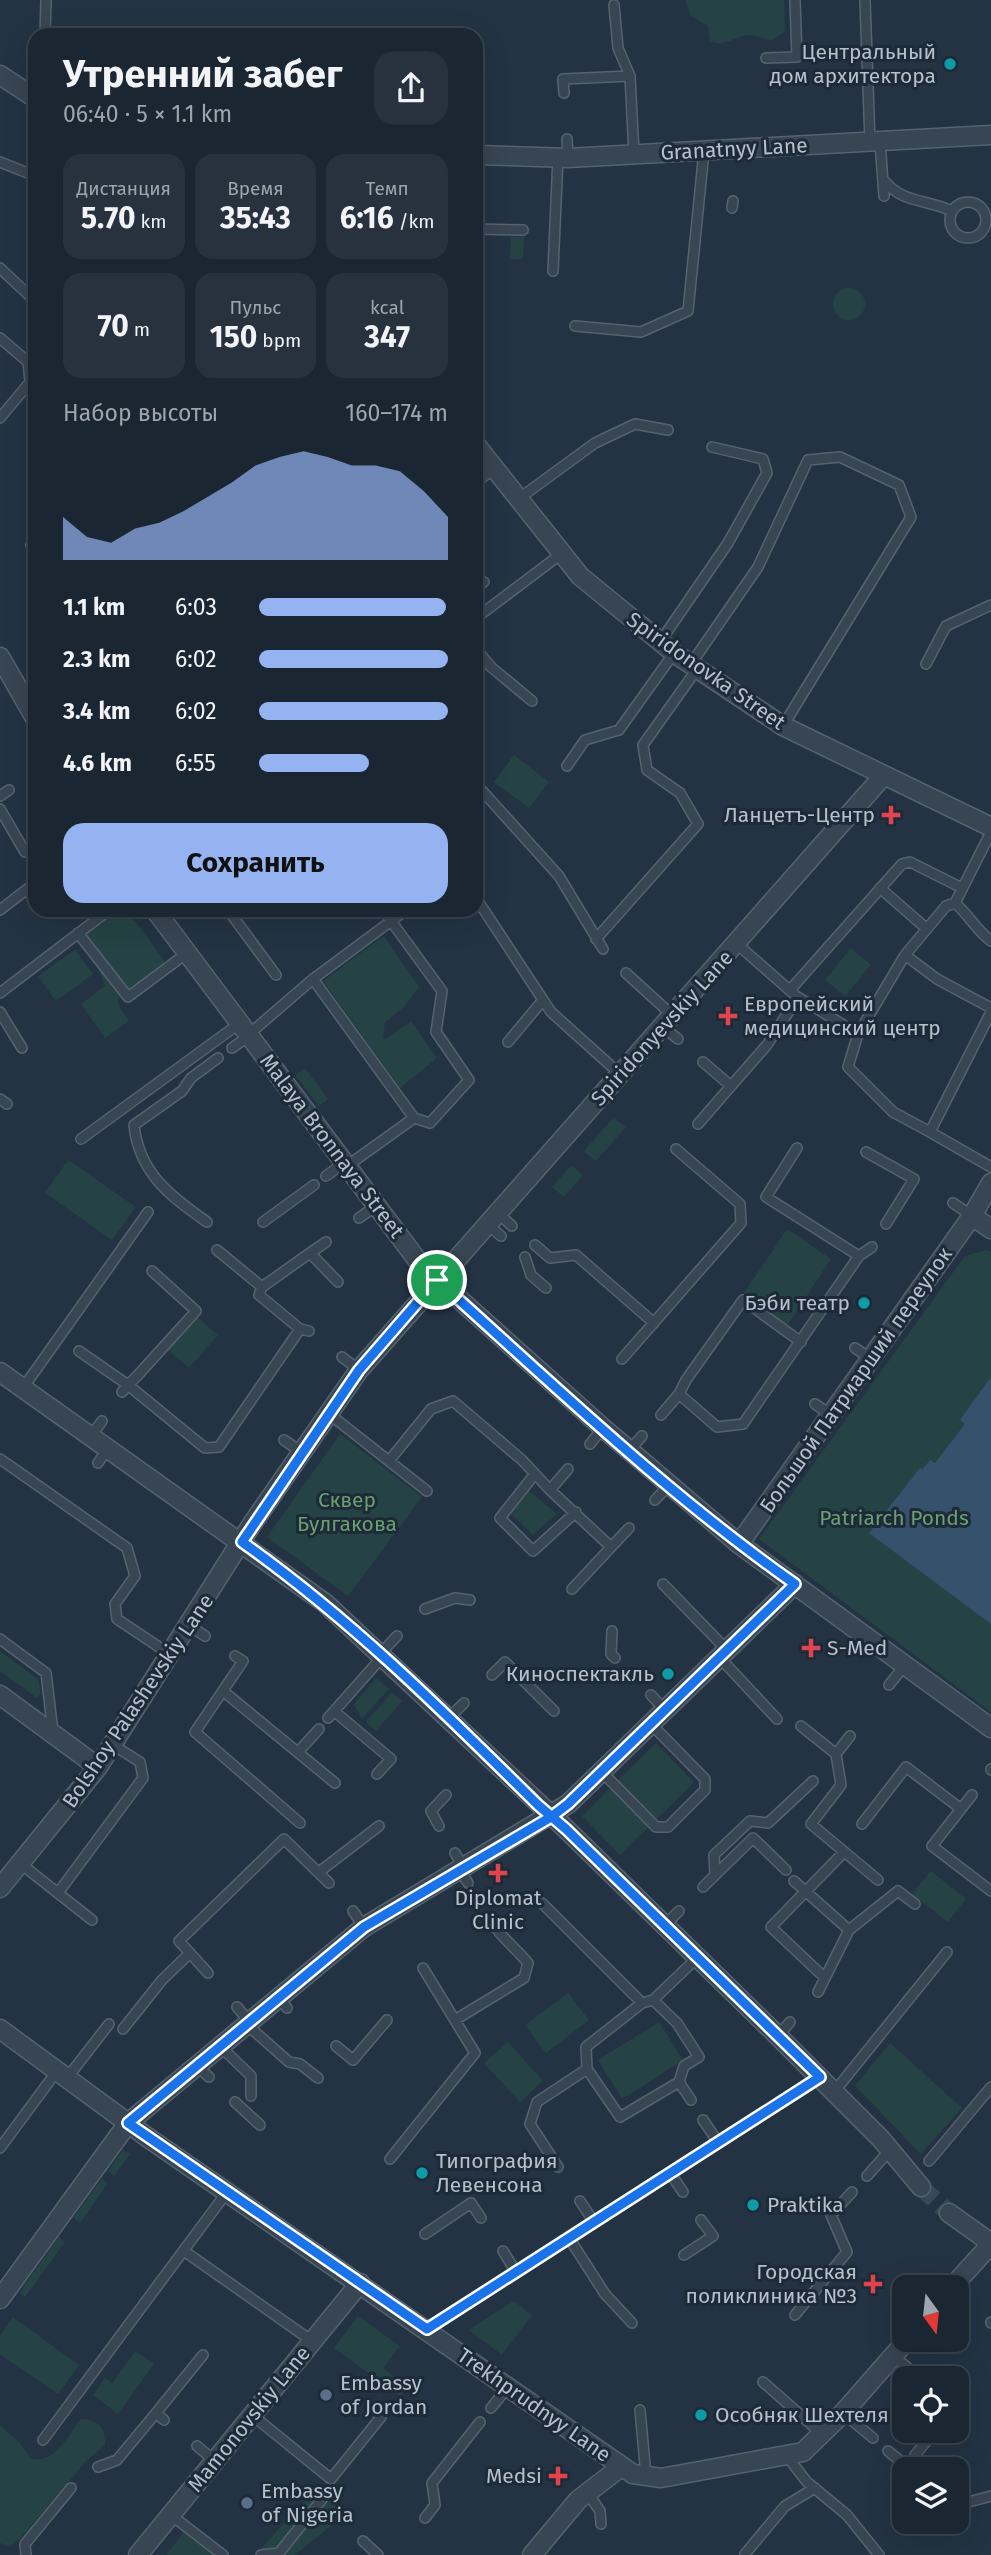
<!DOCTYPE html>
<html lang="ru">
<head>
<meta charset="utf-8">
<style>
	body { margin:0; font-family:"Fira Sans",sans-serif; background:#27323e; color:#f1f3f6; height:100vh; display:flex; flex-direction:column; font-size:26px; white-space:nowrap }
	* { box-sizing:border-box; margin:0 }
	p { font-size:23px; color:#9fa5ac }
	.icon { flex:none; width:38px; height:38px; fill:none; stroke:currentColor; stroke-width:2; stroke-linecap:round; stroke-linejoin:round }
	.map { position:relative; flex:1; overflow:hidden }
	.drawer { position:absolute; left:28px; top:28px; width:455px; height:889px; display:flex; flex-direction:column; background:#1a2632; border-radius:21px; box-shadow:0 7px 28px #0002,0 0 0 2px #38434d }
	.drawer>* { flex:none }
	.needle { width:46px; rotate:165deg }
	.tools { position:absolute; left:892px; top:2275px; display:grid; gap:14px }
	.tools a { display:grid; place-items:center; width:77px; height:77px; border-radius:14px; background:#1a2632; box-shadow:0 7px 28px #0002,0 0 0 2px #38434d; font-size:35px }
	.pin { position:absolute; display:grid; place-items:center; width:60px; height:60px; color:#fff; margin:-30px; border:4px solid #fff; border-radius:50%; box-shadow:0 2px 7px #0007 }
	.round { display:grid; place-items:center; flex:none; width:74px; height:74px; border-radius:21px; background:#27323e }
	.head { display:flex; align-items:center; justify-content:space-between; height:119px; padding:0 35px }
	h1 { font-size:38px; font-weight:700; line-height:52px }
	.figures { display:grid; grid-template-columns:repeat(3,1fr); gap:10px; height:119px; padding:7px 35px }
	.figures div { display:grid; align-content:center; border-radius:18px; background:#27323e; text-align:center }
	.figures b { font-size:30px; font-weight:700 }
	.figures small { font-size:19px; font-weight:400 }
	.figures p { font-size:19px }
	.chart { height:196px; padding:14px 35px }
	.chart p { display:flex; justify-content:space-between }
	.chart svg { width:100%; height:126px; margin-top:7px; fill:#95b2f1; opacity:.7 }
	.button { display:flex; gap:14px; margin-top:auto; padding:14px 35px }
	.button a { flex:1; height:80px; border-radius:21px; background:#95b2f1; color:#111; font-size:28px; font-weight:700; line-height:80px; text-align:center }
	ul { padding:0 35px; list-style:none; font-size:23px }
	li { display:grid; grid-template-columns:112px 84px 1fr; align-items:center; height:52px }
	li i { height:18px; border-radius:9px; background:#95b2f1 }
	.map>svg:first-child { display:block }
</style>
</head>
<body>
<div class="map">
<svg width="991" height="2555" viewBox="0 0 991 2555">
	<rect width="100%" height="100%" fill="#233343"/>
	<path fill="#254344" d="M685 0H784L785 31 773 40C765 40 758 36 750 35 735 35 726 48 710 41L708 26 691 16Z
		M511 237H524L523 259H510Z
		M833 304a16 16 0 1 1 32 0a16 16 0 1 1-32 0Z
		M514 755 549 782 529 808 494 782Z
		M119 910H127L166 963 118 999 119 1006 129 1021 105 1038 81 1004 105 986 99 970 78 941Z
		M384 936 419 987 405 1006 385 1022 383 1037 385 1039 411 1021 437 1058 400 1088 323 981Z
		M851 948 871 965 845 996 825 980Z
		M75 950 93 974 56 1001 38 976Z
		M305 1068 328 1099 319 1106 295 1075Z
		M614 1117 626 1127 596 1161 584 1151Z
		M68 1160 136 1207 112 1240 45 1193Z
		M572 1165 583 1175 564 1197 552 1187Z
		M787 1229 831 1259 787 1326 742 1296Z
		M986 1250 991 1251V1712L759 1539 965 1256Z
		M197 1317 218 1335 189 1368 168 1350Z
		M340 1434 422 1497 348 1596 267 1537Z
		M527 1489 557 1514 533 1535 508 1511Z
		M0 1651 38 1679 41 1694 37 1698 0 1671Z
		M376 1678 389 1689 362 1719 354 1704Z
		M392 1692 402 1701 376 1731 366 1722Z
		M656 1743 694 1782 620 1855 582 1816 610 1788 615 1793 623 1785 618 1780Z
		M931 1871 966 1899 948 1922 912 1894Z
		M568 1993 589 2020 546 2053 525 2025Z
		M659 2022 683 2060 622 2099 598 2060Z
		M508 2042 543 2081 520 2102 484 2063Z
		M890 2043 962 2108 921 2154 855 2086Z
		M123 2150 130 2154 114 2176 108 2171Z
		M102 2179 108 2183 80 2223 73 2218Z
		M59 2237 65 2242 25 2297 19 2293Z
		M514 2301 532 2315 502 2355 469 2330Z
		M358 2316 400 2346 383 2368 407 2386 400 2396 334 2348Z
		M13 2317 79 2365 58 2394 0 2354V2335Z
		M136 2351 154 2364 118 2414 93 2395 105 2378 112 2383Z
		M81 2419C97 2419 106 2428 105 2445L87 2460 18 2541 9 2547 0 2543V2425L20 2443 31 2459C58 2463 66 2436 81 2419Z
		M327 2488 343 2516 295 2555H255L315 2489Z
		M184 2532 214 2554 216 2555H166Z"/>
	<path fill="#36516b" d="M991 1377V1624L869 1533 920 1468 922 1470 930 1460 935 1463 965 1424 960 1420Z"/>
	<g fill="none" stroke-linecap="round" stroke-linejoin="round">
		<path stroke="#394858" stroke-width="18" stroke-dasharray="18 9" stroke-linecap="butt" d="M921 2187 949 2213"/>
		<g stroke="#56636f" stroke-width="12">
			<path id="service" d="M865 0 870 142
				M614 5 618 48 630 76 634 155
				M45 35 46 0
				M766 58 797 57 795 0
				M564 93 563 79 630 76
				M567 139 568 158
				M880 142 884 196
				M0 162 35 176
				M883 179C901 204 928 199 952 211
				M950 220a18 18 0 1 1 36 0a18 18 0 1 1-36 0Z
				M732 208 733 201
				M476 229 523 230
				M0 268 35 301
				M553 271 558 157
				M575 326 641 332 688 311 704 151
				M0 338 28 362 30 382 0 418
				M476 482 494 469
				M517 500 595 443 635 424 668 430
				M31 545 35 539
				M476 587 484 582
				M476 618 561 554
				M660 642 728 543 767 473 763 459 712 447
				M476 649 491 667 532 701
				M691 664 758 567 808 460 840 457 899 485 911 517 783 726
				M926 664 946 626 991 605
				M567 766 585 740 619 730 674 653
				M476 784 559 876 603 949
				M0 796 9 790
				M0 809 25 852
				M991 832 955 903 946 906 905 955 937 979 991 1008
				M880 888 927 929
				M476 898 551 1012 620 1074
				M955 903C969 915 976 930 991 941
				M0 910 35 883
				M228 910 276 975
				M78 933 128 997 187 953
				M596 939 698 824 680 793 647 770 643 745 697 669
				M737 944 794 994
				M626 973 673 1016
				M313 979 414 1118
				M790 990 902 864 910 862 962 888
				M0 993 109 910
				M0 1012 22 1048
				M991 1012 930 1132 991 1167
				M663 1027 678 1039
				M858 1034 848 1067 893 1112 930 1132
				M248 1035 313 979 406 910
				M508 1042 543 1000
				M232 1048 249 1036
				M731 1086 767 1045 798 997 858 1034 905 955
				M0 1099 7 1104
				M698 1124 731 1086 703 1062
				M81 1139 240 1023
				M797 1148 766 1197 859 1256
				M866 1152 914 1179 886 1224
				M347 1166 414 1118 430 1123 469 1080 436 1032 442 991 383 910
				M326 1176 344 1163
				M953 1203 972 1216
				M498 1213 512 1226
				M359 1218 376 1206
				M207 1222C170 1196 139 1173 134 1125L182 1091 191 1078 218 1058
				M263 1222 314 1185
				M488 1225 501 1236
				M326 1242 310 1253 338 1282
				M535 1245 550 1258 576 1255 654 1323
				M217 1250 262 1287
				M525 1257 531 1275 546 1288
				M300 1329 259 1295 262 1287 310 1253
				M855 1348 871 1359
				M79 1351 128 1385 138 1375 196 1311 152 1271
				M342 1357 359 1370
				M622 1359 741 1223 740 1204 676 1149
				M23 1388 148 1212
				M122 1392 128 1385 205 1448 219 1447 300 1329 309 1331
				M679 1394 686 1380 743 1300 801 1342
				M815 1404 831 1415
				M328 1413 427 1491
				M661 1415 679 1394 717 1427 743 1424 859 1256 872 1247
				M91 1436 102 1421
				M284 1440 301 1452
				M590 1444 603 1428
				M629 1451 642 1436
				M0 1459 127 1548 135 1576 115 1604 117 1619 171 1655
				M389 1461 431 1409 453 1401 522 1460 550 1490 568 1469
				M98 1463 108 1448
				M534 1475 500 1518 533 1551 576 1512
				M550 1490 611 1547
				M655 1500 669 1485
				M663 1584 728 1651
				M572 1589 629 1528
				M425 1609 455 1598 470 1600
				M190 1626 205 1636
				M612 1631 611 1654 615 1658
				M0 1639 46 1673 53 1732
				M381 1653 397 1636
				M235 1656 243 1661 195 1732 300 1823
				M720 1658 777 1719
				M492 1675 505 1662 554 1711
				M889 1685 905 1665
				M223 1691 335 1783
				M651 1695 665 1710
				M334 1711 391 1759 377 1774
				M328 1718 383 1656
				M449 1718 464 1703
				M801 1726 836 1754
				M850 1736 836 1754 841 1785 811 1824 878 1880
				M298 1752 319 1729
				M991 1770V1769
				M602 1772 656 1827H668L705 1790V1779L651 1724
				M972 1795 932 1846 991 1891
				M862 1824 906 1767 961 1809
				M439 1826 431 1811 446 1795
				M455 1853 464 1868
				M21 1864 92 1920
				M460 1870 468 1883
				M319 1872 379 1826
				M715 1875 714 1855 750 1821 768 1823 813 1781
				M794 1881 849 1930
				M703 1887 753 1838 786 1870
				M58 1893 143 1778 140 1762 113 1745
				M542 1903 642 2003
				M353 1911 364 1927
				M664 1926 679 1911
				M208 1973 179 1941 284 1839 329 1883
				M825 1978 771 1927 844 1852
				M818 1992 849 1930 898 1891 915 1904
				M278 1997 287 2008
				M653 2000 677 2023 699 2057 684 2066 679 2082
				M237 2007 249 2021
				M455 2020 524 1978 528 1963C516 1948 502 1939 492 1922
				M246 2024 289 2062 300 2064 318 2078
				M123 2029 162 1980 190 1953
				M778 2036 790 2022
				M220 2046 251 2076V2096
				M336 2046 353 2060 387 2020
				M197 2066 209 2077
				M587 2069 620 2117 679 2082 691 2100
				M67 2078 109 2024
				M834 2092 947 1952
				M235 2102 260 2125
				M703 2120 718 2142
				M0 2148 57 2071
				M390 2159 475 2053 423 1968
				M929 2161 991 2087
				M558 2167 530 2124 537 2102 587 2069 586 2047 642 2003 653 2000 697 1958
				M670 2173 683 2192
				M867 2176 890 2150
				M580 2201 594 2222
				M425 2234 471 2203 481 2218
				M569 2238 605 2294 632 2323
				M184 2251 312 2341
				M503 2251 516 2272
				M684 2255 713 2236 701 2220
				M957 2296 964 2302
				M795 2315 847 2252 831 2215 852 2192
				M991 2322V2323
				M427 2329 820 2077
				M893 2356 907 2367
				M763 2382 822 2434
				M491 2408 508 2387
				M640 2410 646 2476
				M843 2413 873 2438
				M252 2415 331 2479 381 2417
				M164 2420 156 2413 203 2355
				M43 2440 227 2192
				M197 2446 215 2461
				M888 2451 910 2469
				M786 2455 807 2482 847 2515 879 2555
				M915 2455 935 2431
				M98 2467 117 2460 156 2413
				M587 2492 600 2511 601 2524
				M957 2505 991 2496
				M171 2515 223 2555
				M425 2518 435 2505 432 2483 480 2422
				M363 2541 378 2555
				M745 2554 785 2506 815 2488
				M26 2555 25 2544 71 2488
				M261 2555 279 2553 323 2498"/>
		</g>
		<g stroke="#56636f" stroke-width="21">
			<path id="minor" d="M0 75 35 98
				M476 155 568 158 991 135
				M476 445 580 576 674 653 783 726 991 827
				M0 657 35 718
				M155 910 421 1265 603 1428 739 1544 991 1728
				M972 1216 991 1229
				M0 1372 325 1603 566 1829 778 2036 881 2139 921 2187
				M739 1544 972 1216 991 1183
				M0 1695 98 1767
				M0 1888 98 1767 252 1524 359 1370 884 775
				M0 2029 147 2137 633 2474 661 2478 803 2452 843 2413 907 2340
				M949 2213 991 2243
				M952 2287 991 2244
				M0 2299 128 2123 364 1927 568 1804 795 1584
				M138 2555 360 2283
				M532 2555 578 2500 621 2467"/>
		</g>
		<use href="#service" stroke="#384552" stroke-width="9"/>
		<use href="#minor" stroke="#384552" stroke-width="18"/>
	</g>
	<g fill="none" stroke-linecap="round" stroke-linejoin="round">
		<g stroke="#fff" stroke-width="14">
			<path id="route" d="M437 1280 359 1370 242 1542C351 1619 444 1712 538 1805L566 1829 820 2077 427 2329 128 2123 364 1927 551 1817 568 1804 795 1584C667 1494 553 1384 437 1280"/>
		</g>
		<use href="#route" stroke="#1a73e8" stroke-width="9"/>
	</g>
	<g fill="#0f9aa8" stroke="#1d2a37" stroke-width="2.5">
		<circle cx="950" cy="64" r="7"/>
		<circle cx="864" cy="1303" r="7"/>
		<circle cx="668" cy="1674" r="7"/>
		<circle cx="422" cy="2173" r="7"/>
		<circle cx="753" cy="2205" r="7"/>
		<circle cx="701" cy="2415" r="7"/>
	</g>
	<g fill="#e0444e" stroke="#1d2a37" stroke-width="2.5">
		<path d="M887.5 804.5h7v7h7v7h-7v7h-7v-7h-7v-7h7z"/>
		<path d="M724.5 1005.5h7v7h7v7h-7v7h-7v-7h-7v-7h7z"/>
		<path d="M807.5 1637.5h7v7h7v7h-7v7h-7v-7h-7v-7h7z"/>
		<path d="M494.5 1862.5h7v7h7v7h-7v7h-7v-7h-7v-7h7z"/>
		<path d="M869.5 2273.5h7v7h7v7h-7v7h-7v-7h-7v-7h7z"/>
		<path d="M554.5 2465.5h7v7h7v7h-7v7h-7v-7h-7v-7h7z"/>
	</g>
	<g fill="#5c6f8a" stroke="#1d2a37" stroke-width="2.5">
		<circle cx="326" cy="2395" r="7"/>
		<circle cx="247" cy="2503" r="7"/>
	</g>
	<g text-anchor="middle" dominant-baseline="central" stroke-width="6" stroke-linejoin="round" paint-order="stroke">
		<g font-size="21" fill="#b5c0cc" stroke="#1d2a37" text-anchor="start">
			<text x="936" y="52" text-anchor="end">Центральный<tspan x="936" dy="24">дом архитектора</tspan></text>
			<text x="875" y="815" text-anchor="end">Ланцетъ-Центр</text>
			<text x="744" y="1004">Европейский<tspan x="744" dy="24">медицинский центр</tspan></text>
			<text x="850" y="1303" text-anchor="end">Бэби театр</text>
			<text x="827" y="1648">S-Med</text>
			<text x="654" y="1674" text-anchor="end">Киноспектакль</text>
			<text x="498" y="1898" text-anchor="middle">Diplomat<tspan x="498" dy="24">Clinic</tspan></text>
			<text x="436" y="2161">Типография<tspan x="436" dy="24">Левенсона</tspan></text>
			<text x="767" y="2205">Praktika</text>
			<text x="857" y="2272" text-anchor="end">Городская<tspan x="857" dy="24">поликлиника №3</tspan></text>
			<text x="340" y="2383">Embassy<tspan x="340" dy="24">of Jordan</tspan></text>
			<text x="715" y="2415">Особняк Шехтеля</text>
			<text x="542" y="2476" text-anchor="end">Medsi</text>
			<text x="261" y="2491">Embassy<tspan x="261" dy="24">of Nigeria</tspan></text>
		</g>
		<g font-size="21" fill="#b5c0cc" stroke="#1d2a37">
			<text transform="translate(734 149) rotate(-3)">Granatnyy Lane</text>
			<text transform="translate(706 671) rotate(35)">Spiridonovka Street</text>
			<text transform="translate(662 1028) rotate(-48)">Spiridonyevskiy Lane</text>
			<text transform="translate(332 1146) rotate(53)">Malaya Bronnaya Street</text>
			<text transform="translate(856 1380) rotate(-55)">Большой Патриарший переулок</text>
			<text transform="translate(138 1701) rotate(-56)">Bolshoy Palashevskiy Lane</text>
			<text transform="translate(534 2405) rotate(35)">Trekhprudnyy Lane</text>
			<text transform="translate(249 2419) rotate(-51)">Mamonovskiy Lane</text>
		</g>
		<g font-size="21" fill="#6a9f71" stroke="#1d2a37">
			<text x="347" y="1500">Сквер<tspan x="347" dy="24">Булгакова</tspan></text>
			<text x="894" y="1518">Patriarch Ponds</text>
		</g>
	</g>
</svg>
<div class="tools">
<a><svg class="needle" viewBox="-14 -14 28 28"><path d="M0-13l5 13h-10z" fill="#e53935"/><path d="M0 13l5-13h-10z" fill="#9fa5ac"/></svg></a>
<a><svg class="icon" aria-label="locate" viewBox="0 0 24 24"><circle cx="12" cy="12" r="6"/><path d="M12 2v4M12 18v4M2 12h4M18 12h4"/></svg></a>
<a><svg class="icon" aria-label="layers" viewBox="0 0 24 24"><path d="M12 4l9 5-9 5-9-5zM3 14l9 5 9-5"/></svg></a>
</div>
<div class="pin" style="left:437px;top:1280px;background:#1e9e55"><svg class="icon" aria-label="arrive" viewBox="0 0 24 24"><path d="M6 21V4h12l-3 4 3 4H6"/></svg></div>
<section class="drawer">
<div class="head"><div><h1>Утренний забег</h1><p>06:40 · 5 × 1.1 km</p></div><a class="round"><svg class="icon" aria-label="share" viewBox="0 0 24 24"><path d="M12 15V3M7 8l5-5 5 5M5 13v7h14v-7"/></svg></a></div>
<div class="figures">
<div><p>Дистанция</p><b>5.70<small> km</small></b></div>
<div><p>Время</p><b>35:43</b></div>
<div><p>Темп</p><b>6:16<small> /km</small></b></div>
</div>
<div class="figures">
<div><b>70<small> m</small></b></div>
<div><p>Пульс</p><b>150<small> bpm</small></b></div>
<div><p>kcal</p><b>347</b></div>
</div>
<div class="chart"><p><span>Набор высоты</span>160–174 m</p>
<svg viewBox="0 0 160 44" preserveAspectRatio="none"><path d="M0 44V29L10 36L20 38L30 33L40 31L50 27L60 22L70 17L80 11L90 8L100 6L110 8L120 11L130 11L140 13L150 20L160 29V44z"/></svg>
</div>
<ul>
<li><b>1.1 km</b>6:03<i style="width:99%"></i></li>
<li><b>2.3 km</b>6:02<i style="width:100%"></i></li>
<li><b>3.4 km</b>6:02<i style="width:100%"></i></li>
<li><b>4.6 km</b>6:55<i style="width:58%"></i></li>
</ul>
<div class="button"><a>Сохранить</a></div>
</section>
</div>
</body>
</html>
